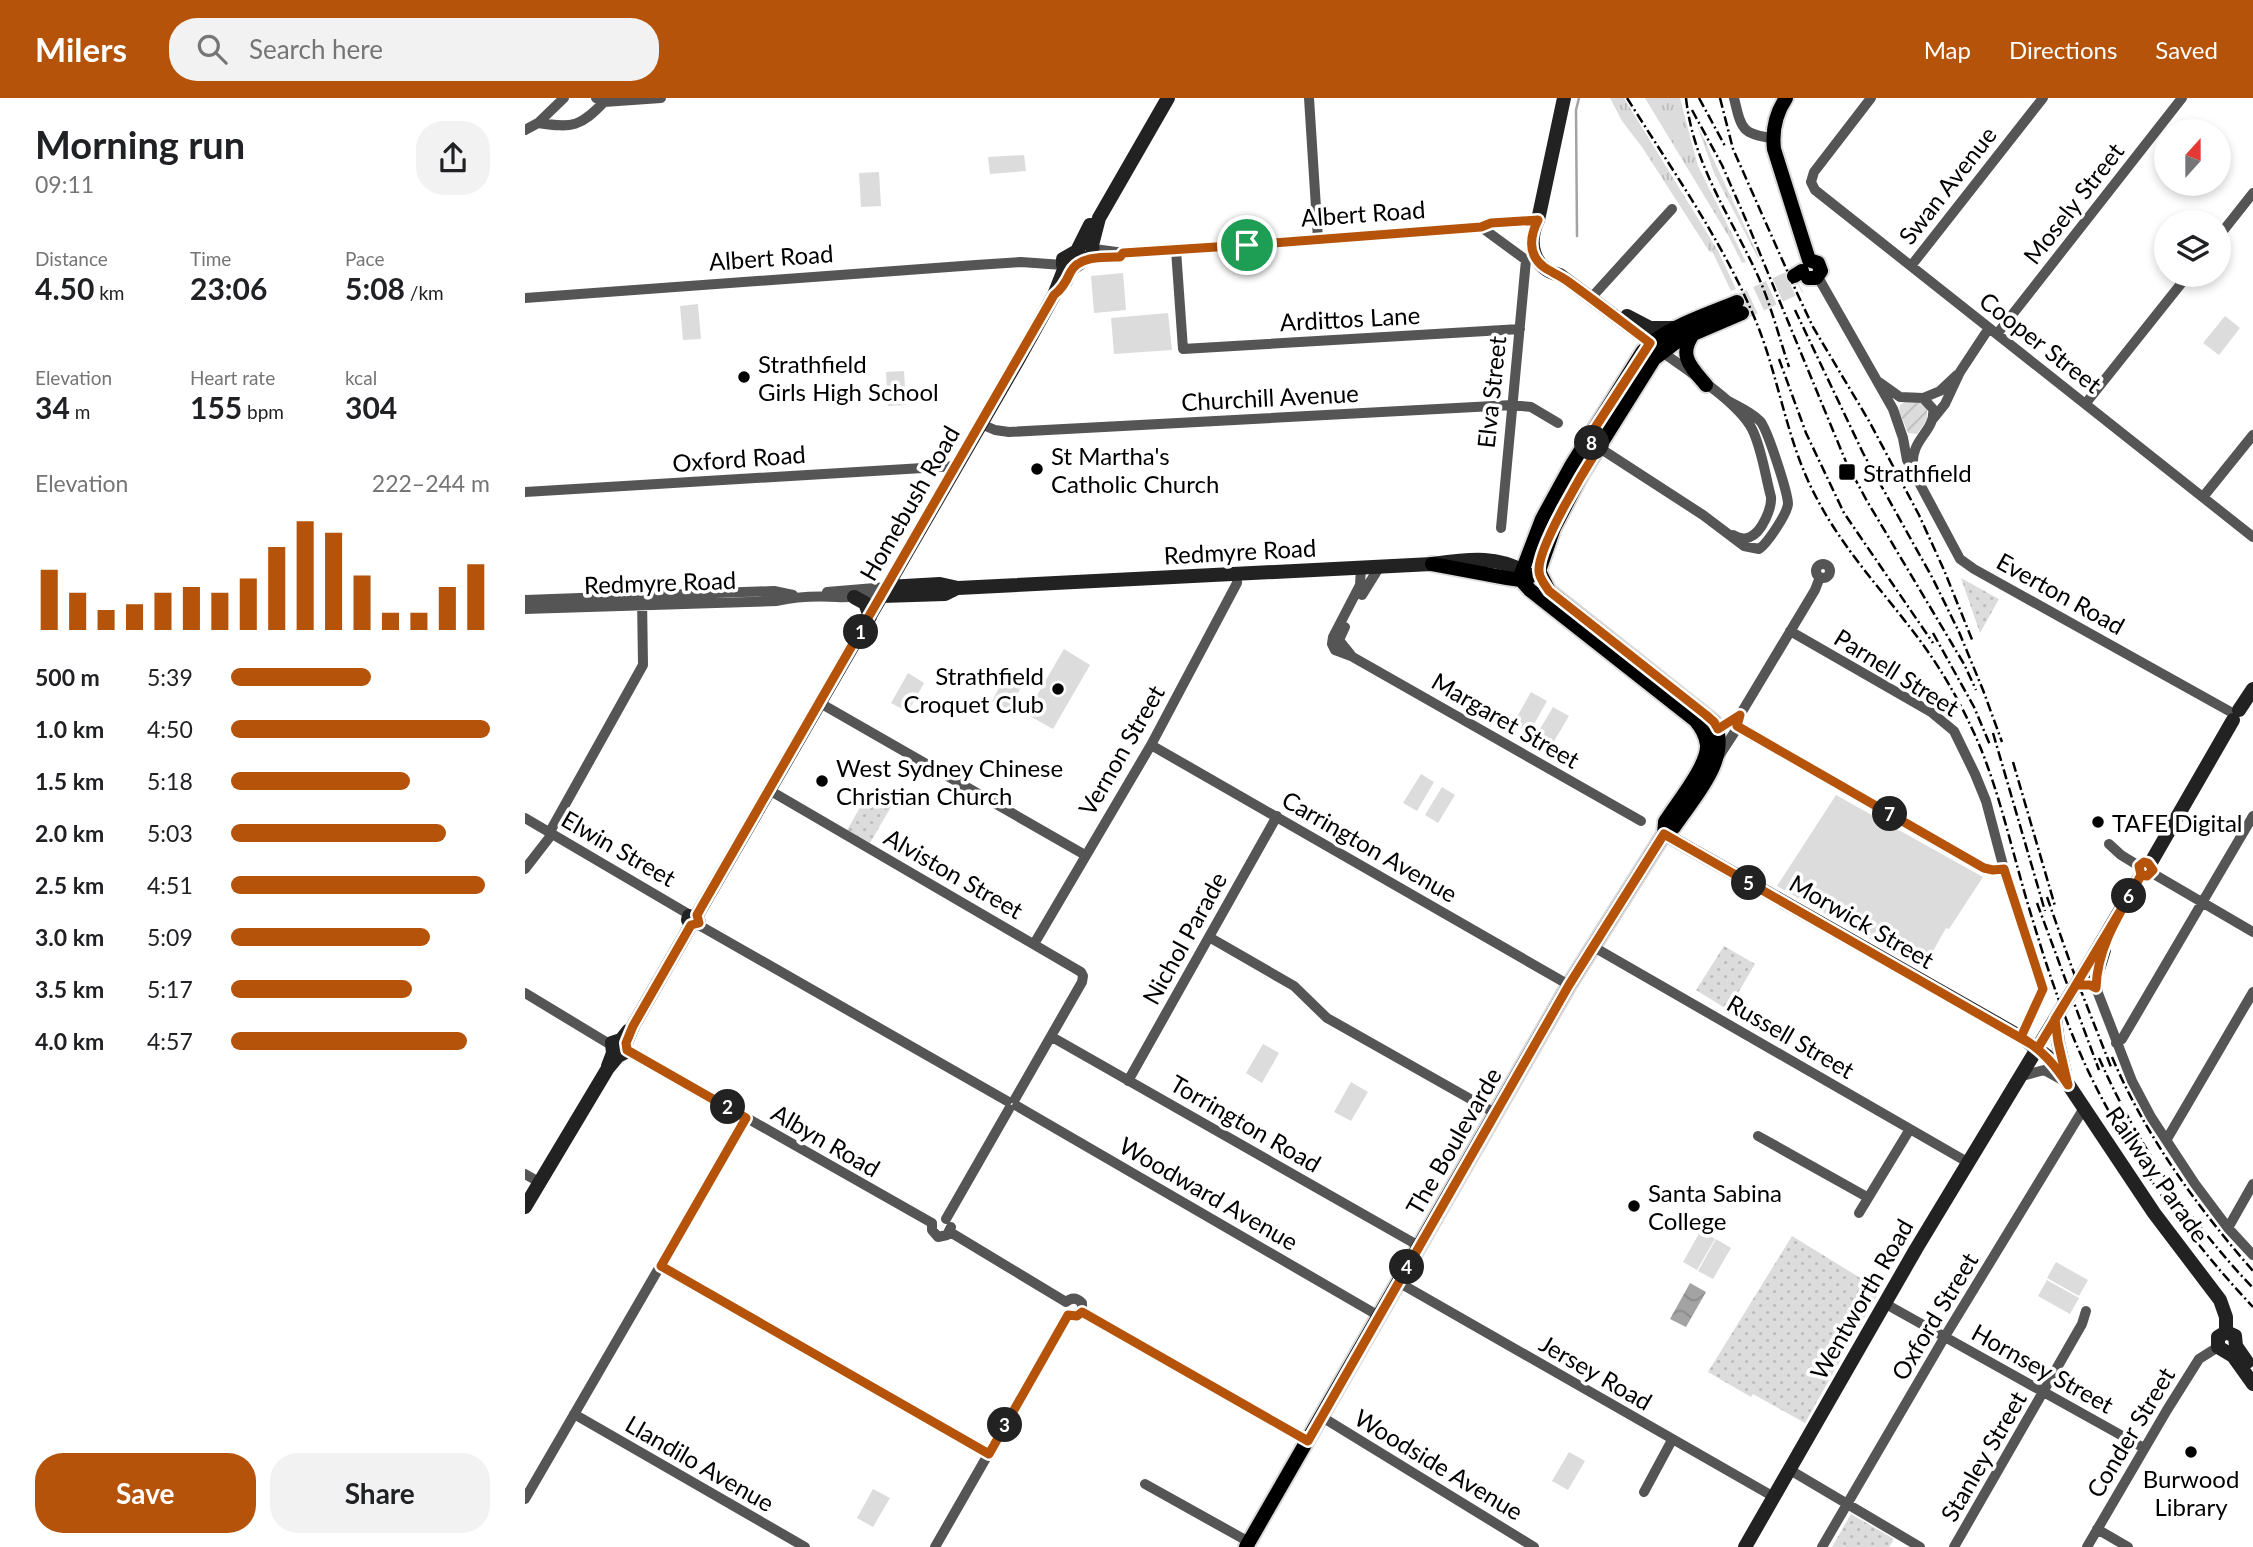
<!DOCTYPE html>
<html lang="en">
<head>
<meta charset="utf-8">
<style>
	body { margin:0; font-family:Lato,sans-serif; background:#f2f2f2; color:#202124; height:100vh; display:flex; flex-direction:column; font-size:26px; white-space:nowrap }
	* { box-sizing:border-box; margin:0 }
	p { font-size:23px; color:#757577 }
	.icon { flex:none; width:38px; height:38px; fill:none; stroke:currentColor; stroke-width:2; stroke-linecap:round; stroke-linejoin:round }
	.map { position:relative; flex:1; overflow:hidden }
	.side { display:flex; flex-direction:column; background:#fff; width:525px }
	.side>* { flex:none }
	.needle { width:46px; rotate:21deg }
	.buttons { position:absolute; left:1629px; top:21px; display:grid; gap:14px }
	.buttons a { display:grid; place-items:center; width:77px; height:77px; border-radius:50%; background:#fff; box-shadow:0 4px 10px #0003; font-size:35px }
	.pin { position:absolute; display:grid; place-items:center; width:60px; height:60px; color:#fff; margin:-30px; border:4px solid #fff; border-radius:50%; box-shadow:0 2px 7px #0007 }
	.km { position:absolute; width:35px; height:35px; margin:-18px; border-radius:50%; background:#222; color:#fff; font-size:19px; line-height:35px; text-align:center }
	.round { display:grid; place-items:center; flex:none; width:74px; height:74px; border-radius:28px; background:#f2f2f2 }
	.head { display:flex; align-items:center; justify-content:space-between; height:119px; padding:0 35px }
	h1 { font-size:38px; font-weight:700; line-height:52px }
	.stats { display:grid; grid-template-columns:repeat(3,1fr); gap:10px; height:119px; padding:7px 35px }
	.stats div { display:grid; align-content:center }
	.stats b { font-size:30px; font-weight:700 }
	.stats small { font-size:19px; font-weight:400 }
	.stats p { font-size:19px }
	.chart { height:196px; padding:14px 35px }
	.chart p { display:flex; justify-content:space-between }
	.chart svg { width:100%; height:126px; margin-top:7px; stroke:#b45309; stroke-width:6 }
	.primary-button { display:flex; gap:14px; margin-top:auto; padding:14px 35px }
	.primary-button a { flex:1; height:80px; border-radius:28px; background:#b45309; color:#fff; font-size:28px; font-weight:700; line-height:80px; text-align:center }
	.primary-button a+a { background:#f2f2f2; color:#202124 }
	ul { padding:0 35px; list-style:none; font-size:23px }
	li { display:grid; grid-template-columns:112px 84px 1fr; align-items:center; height:52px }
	li i { height:18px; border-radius:9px; background:#b45309 }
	header { display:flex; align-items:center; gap:42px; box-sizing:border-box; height:98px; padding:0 35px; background:#b45309; color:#fff }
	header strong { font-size:33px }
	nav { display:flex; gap:38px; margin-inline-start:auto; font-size:24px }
	.search { width:490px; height:63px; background:#f2f2f2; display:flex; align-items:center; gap:18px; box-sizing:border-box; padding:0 24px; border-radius:28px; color:#757577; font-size:26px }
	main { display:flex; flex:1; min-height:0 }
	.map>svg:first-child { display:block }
</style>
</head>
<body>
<header>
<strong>Milers</strong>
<div class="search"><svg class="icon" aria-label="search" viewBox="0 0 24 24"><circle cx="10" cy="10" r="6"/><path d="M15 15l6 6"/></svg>Search here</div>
<nav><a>Map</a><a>Directions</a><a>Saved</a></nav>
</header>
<main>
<section class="side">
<div class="head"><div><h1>Morning run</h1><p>09:11</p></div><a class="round"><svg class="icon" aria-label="share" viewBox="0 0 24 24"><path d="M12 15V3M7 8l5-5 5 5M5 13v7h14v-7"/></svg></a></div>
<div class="stats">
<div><p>Distance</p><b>4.50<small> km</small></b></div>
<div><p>Time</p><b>23:06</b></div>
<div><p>Pace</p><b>5:08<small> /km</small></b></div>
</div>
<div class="stats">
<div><p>Elevation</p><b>34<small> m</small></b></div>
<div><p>Heart rate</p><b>155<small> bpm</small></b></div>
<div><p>kcal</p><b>304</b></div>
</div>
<div class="chart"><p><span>Elevation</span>222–244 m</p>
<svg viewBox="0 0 160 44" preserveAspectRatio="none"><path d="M5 44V23M15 44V31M25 44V37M35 44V35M45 44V31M55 44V29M65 44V31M75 44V26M85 44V15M95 44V6M105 44V10M115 44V25M125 44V38M135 44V38M145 44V29M155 44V21"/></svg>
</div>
<ul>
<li><b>500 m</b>5:39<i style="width:54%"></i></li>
<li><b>1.0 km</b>4:50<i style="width:100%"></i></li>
<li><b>1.5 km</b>5:18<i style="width:69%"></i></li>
<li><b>2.0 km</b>5:03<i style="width:83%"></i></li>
<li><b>2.5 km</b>4:51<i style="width:98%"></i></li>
<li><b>3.0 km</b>5:09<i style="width:77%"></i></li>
<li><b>3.5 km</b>5:17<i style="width:70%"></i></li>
<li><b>4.0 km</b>4:57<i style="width:91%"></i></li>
</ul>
<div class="primary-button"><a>Save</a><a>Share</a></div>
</section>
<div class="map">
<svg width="1728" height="1449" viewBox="0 0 1728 1449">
	<defs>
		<pattern id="grass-tufts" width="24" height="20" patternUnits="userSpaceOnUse" patternTransform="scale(1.75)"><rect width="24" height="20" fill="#dcdcdc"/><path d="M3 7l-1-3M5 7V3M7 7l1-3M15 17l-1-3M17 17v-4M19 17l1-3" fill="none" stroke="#bbb"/></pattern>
		<pattern id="park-dots" width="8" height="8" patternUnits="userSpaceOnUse" patternTransform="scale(1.75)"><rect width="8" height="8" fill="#dcdcdc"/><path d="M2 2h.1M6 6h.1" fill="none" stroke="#bbb" stroke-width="1.8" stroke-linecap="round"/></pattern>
		<pattern id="garden-furrows" width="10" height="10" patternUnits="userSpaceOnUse" patternTransform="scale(1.75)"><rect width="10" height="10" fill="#dcdcdc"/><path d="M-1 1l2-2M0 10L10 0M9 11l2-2" fill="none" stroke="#bbb"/></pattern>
		<pattern id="water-waves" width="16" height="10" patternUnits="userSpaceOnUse" patternTransform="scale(1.75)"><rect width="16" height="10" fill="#a3a3a3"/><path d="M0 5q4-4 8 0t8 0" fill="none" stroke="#8b8b8b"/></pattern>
	</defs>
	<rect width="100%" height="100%" fill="#fff"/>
	<path fill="url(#grass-tufts)" d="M1085 0H1099L1193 153 1211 191 1206 193 1188 155 1184 153 1117 49 1097 23Z
		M1120 0H1155L1173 68 1221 164 1217 165 1204 139Z
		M1171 24 1234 159 1233 160 1189 75Z"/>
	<path fill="url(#park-dots)" d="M1436 480 1474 501 1455 535Z
		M344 694 367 707 345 745 322 732Z
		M1199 848 1230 866 1203 912 1171 892Z
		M1267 1138 1355 1192 1280 1325 1228 1296 1226 1299 1183 1274Z
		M1326 1416 1369 1441 1364 1449H1307Z"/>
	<path fill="url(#garden-furrows)" d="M1381 303 1397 305 1402 310V322L1392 336 1383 335 1374 313 1375 307Z"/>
	<path fill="#dcdcdc" d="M499 57 501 73 465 76 463 59Z
		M354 74 356 108 336 109 334 75Z
		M598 175 601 212 569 215 566 178Z
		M173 206 176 241 158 242 155 208Z
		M643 215 647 252 589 256 586 220Z
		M1700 218 1715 230 1694 257 1678 245Z
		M379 273 381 307 363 308 361 274Z
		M539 551 565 567 528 631 501 616Z
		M483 573 500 583 483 612 467 603Z
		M383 575 399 585 383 614 366 605Z
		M1006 594 1022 603 1004 635 988 626Z
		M1028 609 1044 618 1025 650 1009 641Z
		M896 676 909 684 892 713 878 705Z
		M917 689 930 697 913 725 900 717Z
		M1311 697 1458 779 1424 831 1421 830 1398 871 1252 788Z
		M738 946 754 955 737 985 721 975Z
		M826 984 843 994 826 1023 809 1014Z
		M1176 1132 1190 1141 1172 1172 1158 1164Z
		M1191 1141 1206 1150 1188 1181 1173 1173Z
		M1531 1164 1563 1182 1554 1198 1522 1180Z
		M1522 1182 1554 1200 1545 1216 1513 1198Z
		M1044 1354 1060 1363 1043 1392 1027 1383Z
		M348 1391 365 1400 348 1429 332 1420Z"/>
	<path fill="url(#water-waves)" d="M1165 1185 1181 1194 1161 1229 1145 1221Z"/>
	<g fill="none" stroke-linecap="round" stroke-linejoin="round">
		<path stroke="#a3a3a3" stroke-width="2.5" d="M1052 138 1051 12 1054 0"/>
		<path stroke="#d9d9d9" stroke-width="14" stroke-dasharray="14 7" stroke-linecap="butt" d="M1212 204 1269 178
			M1217 215 1275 188"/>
		<g stroke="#dbdbdb" stroke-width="18">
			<path id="primary" d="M1261 0C1251 15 1247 33 1249 51L1284 162
				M1269 178 1277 173
				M1283 180H1291L1296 173 1293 165 1284 162
				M1169 235C1152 257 1166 269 1181 287
				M907 466 982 480 996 482 1004 479
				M1139 736 1140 724C1151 706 1183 668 1182 647 1181 637 1176 629 1170 622L1005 492 996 482V476L1017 421 1046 368 1118 253C1138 230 1184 216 1212 204
				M721 1449 1044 887 1139 736 1149 729C1169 699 1207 660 1189 624L1024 493 1014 473 1029 430 1057 376 1129 261 1154 242 1217 215"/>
		</g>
		<path stroke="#555" stroke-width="10" d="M71 0 79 4 136 0
			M784 0 793 141
			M1209 0C1216 29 1216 37 1248 40
			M1346 0 1289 74 1286 84 1290 92 1728 439
			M13 25C48 30 55 29 79 4
			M0 32 13 25 39 0
			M956 129 1001 162 976 430
			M1694 138 1728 95
			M569 151 599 155 956 129 966 125 1013 122
			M651 152 658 251 995 231
			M1386 168 1518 0
			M1293 179 1368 311 1378 340 1382 362 1435 461 1449 471 1704 613
			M0 200 451 167 496 164 538 167
			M1066 200 1147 111
			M1472 236 1657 0
			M1137 254C1162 272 1213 304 1227 331 1237 351 1240 377 1246 399 1247 410 1237 434 1225 439 1219 442 1214 440 1208 437
			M1354 284 1375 299 1398 300 1408 311C1411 333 1385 341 1388 369
			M1398 300 1415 293 1432 277
			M1561 305 1663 177
			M1408 321 1420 306 1435 274 1464 230
			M456 326 470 332 484 334 987 307 1006 309 1033 325
			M1070 347 1178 417 1219 448 1234 451C1242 446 1262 416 1263 406 1263 395 1242 330 1235 323 1226 314 1214 309 1203 303
			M0 394 431 368
			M1678 399 1728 337
			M1291 473a7 7 0 1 1 14 0a7 7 0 1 1-14 0Z
			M836 470 835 487 808 539 807 546 810 552 826 558 1116 723
			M302 494 362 489
			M837 497 855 468
			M0 502 249 493 268 497
			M0 511 252 503C273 498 291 498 312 499 327 500 342 497 357 498
			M820 529 814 542 826 557
			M1265 533 1406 614 1429 633 1450 676 1461 703 1479 771 1519 891 1496 939
			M295 605 560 757
			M1212 628 1459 770 1468 772 1479 771
			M1193 631 1215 617
			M626 647 1044 887
			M1194 658 1209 635 1215 617 1290 492 1295 479
			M244 692 556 874 558 878 557 884 490 1001
			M0 720 165 817
			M1584 746 1596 757 1614 768
			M0 771 24 740 27 730 118 567 117 499
			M1627 775 1728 834
			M172 826 482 1003
			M684 839 769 888 802 920 970 1015
			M509 846 626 647 712 485V476
			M1067 848 1444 1065
			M1571 890 1607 983 1626 1019 1670 1086 1703 1130 1728 1157
			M0 895 86 947
			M527 939 894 1148
			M1591 945 1597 941 1728 718
			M102 952 407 1125
			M1497 978 1519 972 1537 982
			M603 983 752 718
			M492 1008 854 1218
			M1233 1038 1342 1099
			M1642 1041 1728 894
			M0 1076 14 1084
			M1334 1115 1385 1031
			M421 1121 484 1011
			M407 1125V1132L413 1139 422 1137 426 1129
			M1703 1130 1728 1086
			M425 1134 541 1204
			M136 1168 464 1356
			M873 1184 1249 1399
			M541 1204C547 1199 552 1200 557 1205V1214
			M1359 1205 1619 1350
			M557 1214 783 1343
			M49 1316 280 1449
			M797 1319 1009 1449
			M1265 1372 1395 1449
			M620 1386 724 1444
			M1119 1394 1147 1342
			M0 1401 221 1020
			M1572 1431 1603 1449
			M410 1449 543 1217
			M1297 1449 1422 1235 1559 1010
			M1429 1449 1557 1226 1561 1213
			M1562 1449 1642 1312 1674 1261 1693 1249"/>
		<path stroke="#222" stroke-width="14" d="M1039 0 1013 122C1002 145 1008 171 1035 177L1135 252
			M545 172 538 167V161L552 153 565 127
			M541 183 545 172 568 156 567 147 574 120 643 0
			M1102 218 1125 230H1152
			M362 489 415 486 433 490 907 466C943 461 975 456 1006 478
			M357 498 420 496 432 490
			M329 499 340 505 345 519
			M1714 612 1728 591
			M1139 736 1496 939 1522 958 1533 971 1629 1115 1695 1202 1701 1219V1234
			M1625 766 1708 622
			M166 827 174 825 172 817 493 262 529 197 540 169
			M1557 877 1616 777
			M1571 890V878L1579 852
			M1530 921 1533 944 1540 975
			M83 968 88 955 87 945 96 942 103 933
			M0 1109 83 970 93 958 101 954V945L108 928 166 827 163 822 164 818
			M1701 1234 1693 1239V1249L1708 1258 1728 1286
			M1701 1234 1710 1238 1711 1248 1722 1264
			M1220 1449 1391 1151 1530 921"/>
		<use href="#primary" stroke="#000" stroke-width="14"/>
		<path stroke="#000" stroke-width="2.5" stroke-dasharray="10 3.5 2 3.5" stroke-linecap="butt" d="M1102 0C1147 72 1197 142 1230 221 1254 278 1261 342 1290 397 1319 454 1362 497 1399 548 1422 580 1441 615 1456 651 1478 706 1490 766 1508 823 1525 880 1545 938 1572 991 1613 1071 1667 1144 1728 1209
			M1161 0C1168 66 1206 119 1233 178 1246 207 1254 239 1264 269
			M1174 0 1200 48
			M1195 0 1208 51 1272 195 1288 229 1344 323 1394 417 1419 472 1448 544
			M1167 12 1197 67 1224 129 1321 364 1342 403 1439 566 1451 592
			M1270 212 1338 355 1408 481 1434 534 1458 592 1477 644
			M1254 261 1281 335 1319 415 1408 545
			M1408 535 1449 609 1465 647
			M1468 635 1520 813
			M1488 664 1530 808
			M1522 799 1547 870 1586 969
			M1512 805 1574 972
			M1587 959C1620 1037 1672 1109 1728 1173
			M1574 960C1611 1044 1665 1124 1728 1190"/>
		<path stroke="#555" stroke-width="10" d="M1551 887H1565L1571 890"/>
		<path stroke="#222" stroke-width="14" d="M1530 921 1557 877"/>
	</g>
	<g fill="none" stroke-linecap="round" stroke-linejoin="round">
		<g stroke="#fff" stroke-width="14">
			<path id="route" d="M722 147 598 155 595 159C578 159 553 158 545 175 541 184 537 191 529 197L177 808 172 817 174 825 166 827 108 928 101 945 102 952 221 1020 136 1168 464 1356 543 1217 552 1218 557 1214 783 1343 1044 887 1139 736 1513 950 1612 785 1616 777 1614 768 1619 764 1623 765 1628 772 1622 778 1616 777 1612 784V785C1593 818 1572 851 1571 890L1565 887H1551L1530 921 1533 944 1543 987C1530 967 1517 952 1496 939L1518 891 1479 771 1468 772 1459 770 1212 628 1215 617 1193 631 1189 624 1181 617 1024 493C1020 487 1014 480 1014 473 1012 450 1060 371 1074 349L1062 342 1125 245C1097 224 1069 202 1041 182 1030 174 1017 172 1010 159 1004 148 1007 134 1013 122L966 125 956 129 722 147"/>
		</g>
		<use href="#route" stroke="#b45309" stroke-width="9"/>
	</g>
	<g fill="#000" stroke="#fff" stroke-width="2.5">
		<circle cx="219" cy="279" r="7"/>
		<circle cx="512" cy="371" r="7"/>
		<rect x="1313" y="365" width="18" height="18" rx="3.5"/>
		<circle cx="533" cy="591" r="7"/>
		<circle cx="297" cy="683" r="7"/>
		<circle cx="1573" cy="724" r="7"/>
		<circle cx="1109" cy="1108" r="7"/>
		<circle cx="1666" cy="1354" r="7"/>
	</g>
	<g text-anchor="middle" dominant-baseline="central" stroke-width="7" stroke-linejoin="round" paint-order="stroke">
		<g font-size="24" fill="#000" stroke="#fff">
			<text transform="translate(1422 87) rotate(-52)">Swan Avenue</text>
			<text transform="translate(1548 105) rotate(-52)">Mosely Street</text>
			<text transform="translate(838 115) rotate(-4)">Albert Road</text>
			<text transform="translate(246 159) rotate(-4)">Albert Road</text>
			<text transform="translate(825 220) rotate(-3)">Ardittos Lane</text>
			<text transform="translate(1516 244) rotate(38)">Cooper Street</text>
			<text transform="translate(966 294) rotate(-84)">Elva Street</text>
			<text transform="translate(745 299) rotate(-3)">Churchill Avenue</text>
			<text transform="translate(214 360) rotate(-4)">Oxford Road</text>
			<text transform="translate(384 405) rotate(-60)">Homebush Road</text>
			<text transform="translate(715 453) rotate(-3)">Redmyre Road</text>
			<text transform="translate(135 484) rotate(-2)">Redmyre Road</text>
			<text transform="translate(1536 495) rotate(29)">Everton Road</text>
			<text transform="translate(1372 574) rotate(32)">Parnell Street</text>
			<text transform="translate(981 622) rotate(30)">Margaret Street</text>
			<text transform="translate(596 652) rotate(-60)">Vernon Street</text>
			<text transform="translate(845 748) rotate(30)">Carrington Avenue</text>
			<text transform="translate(94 750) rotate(30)">Elwin Street</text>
			<text transform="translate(429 775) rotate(30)">Alviston Street</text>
			<text transform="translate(1337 823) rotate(30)">Morwick Street</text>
			<text transform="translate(659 840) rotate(-61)">Nichol Parade</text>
			<text transform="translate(1266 938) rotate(30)">Russell Street</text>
			<text transform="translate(721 1025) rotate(30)">Torrington Road</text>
			<text transform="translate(301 1042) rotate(30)">Albyn Road</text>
			<text transform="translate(928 1043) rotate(-60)">The Boulevarde</text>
			<text transform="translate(1633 1076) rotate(55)">Railway Parade</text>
			<text transform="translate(684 1095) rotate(30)">Woodward Avenue</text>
			<text transform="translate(1336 1201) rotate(-60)">Wentworth Road</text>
			<text transform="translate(1409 1218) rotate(-59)">Oxford Street</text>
			<text transform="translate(1518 1270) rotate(29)">Hornsey Street</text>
			<text transform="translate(1071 1274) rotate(30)">Jersey Road</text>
			<text transform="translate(1605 1334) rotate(-59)">Conder Street</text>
			<text transform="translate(1458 1358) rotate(-60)">Stanley Street</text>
			<text transform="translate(175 1365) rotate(30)">Llandilo Avenue</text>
			<text transform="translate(914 1366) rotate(31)">Woodside Avenue</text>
		</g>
		<g font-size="24" fill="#000" stroke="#fff" text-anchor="start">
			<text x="233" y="265">Strathfield<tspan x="233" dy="28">Girls High School</tspan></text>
			<text x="526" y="357">St Martha's<tspan x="526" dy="28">Catholic Church</tspan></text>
			<text x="1338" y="374">Strathfield</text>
			<text x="519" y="577" text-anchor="end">Strathfield<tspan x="519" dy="28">Croquet Club</tspan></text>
			<text x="311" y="669">West Sydney Chinese<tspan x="311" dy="28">Christian Church</tspan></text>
			<text x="1587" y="724">TAFE Digital</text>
			<text x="1123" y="1094">Santa Sabina<tspan x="1123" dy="28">College</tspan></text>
			<text x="1666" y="1380" text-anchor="middle">Burwood<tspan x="1666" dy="28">Library</tspan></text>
		</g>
	</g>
</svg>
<div class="buttons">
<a><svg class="needle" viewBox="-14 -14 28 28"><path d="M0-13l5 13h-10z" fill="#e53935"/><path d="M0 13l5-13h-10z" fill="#757577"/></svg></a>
<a><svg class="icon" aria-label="layers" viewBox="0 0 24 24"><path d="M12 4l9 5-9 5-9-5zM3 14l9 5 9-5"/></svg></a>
</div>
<div class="pin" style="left:722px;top:147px;background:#1e9e55"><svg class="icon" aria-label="arrive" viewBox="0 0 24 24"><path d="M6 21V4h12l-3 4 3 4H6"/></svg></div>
<b class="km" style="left:336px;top:534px">1</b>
<b class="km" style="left:203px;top:1009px">2</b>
<b class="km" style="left:480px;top:1327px">3</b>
<b class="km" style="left:882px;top:1169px">4</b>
<b class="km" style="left:1224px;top:785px">5</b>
<b class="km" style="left:1604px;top:798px">6</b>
<b class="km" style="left:1365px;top:716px">7</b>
<b class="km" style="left:1067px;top:345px">8</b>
</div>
</main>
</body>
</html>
